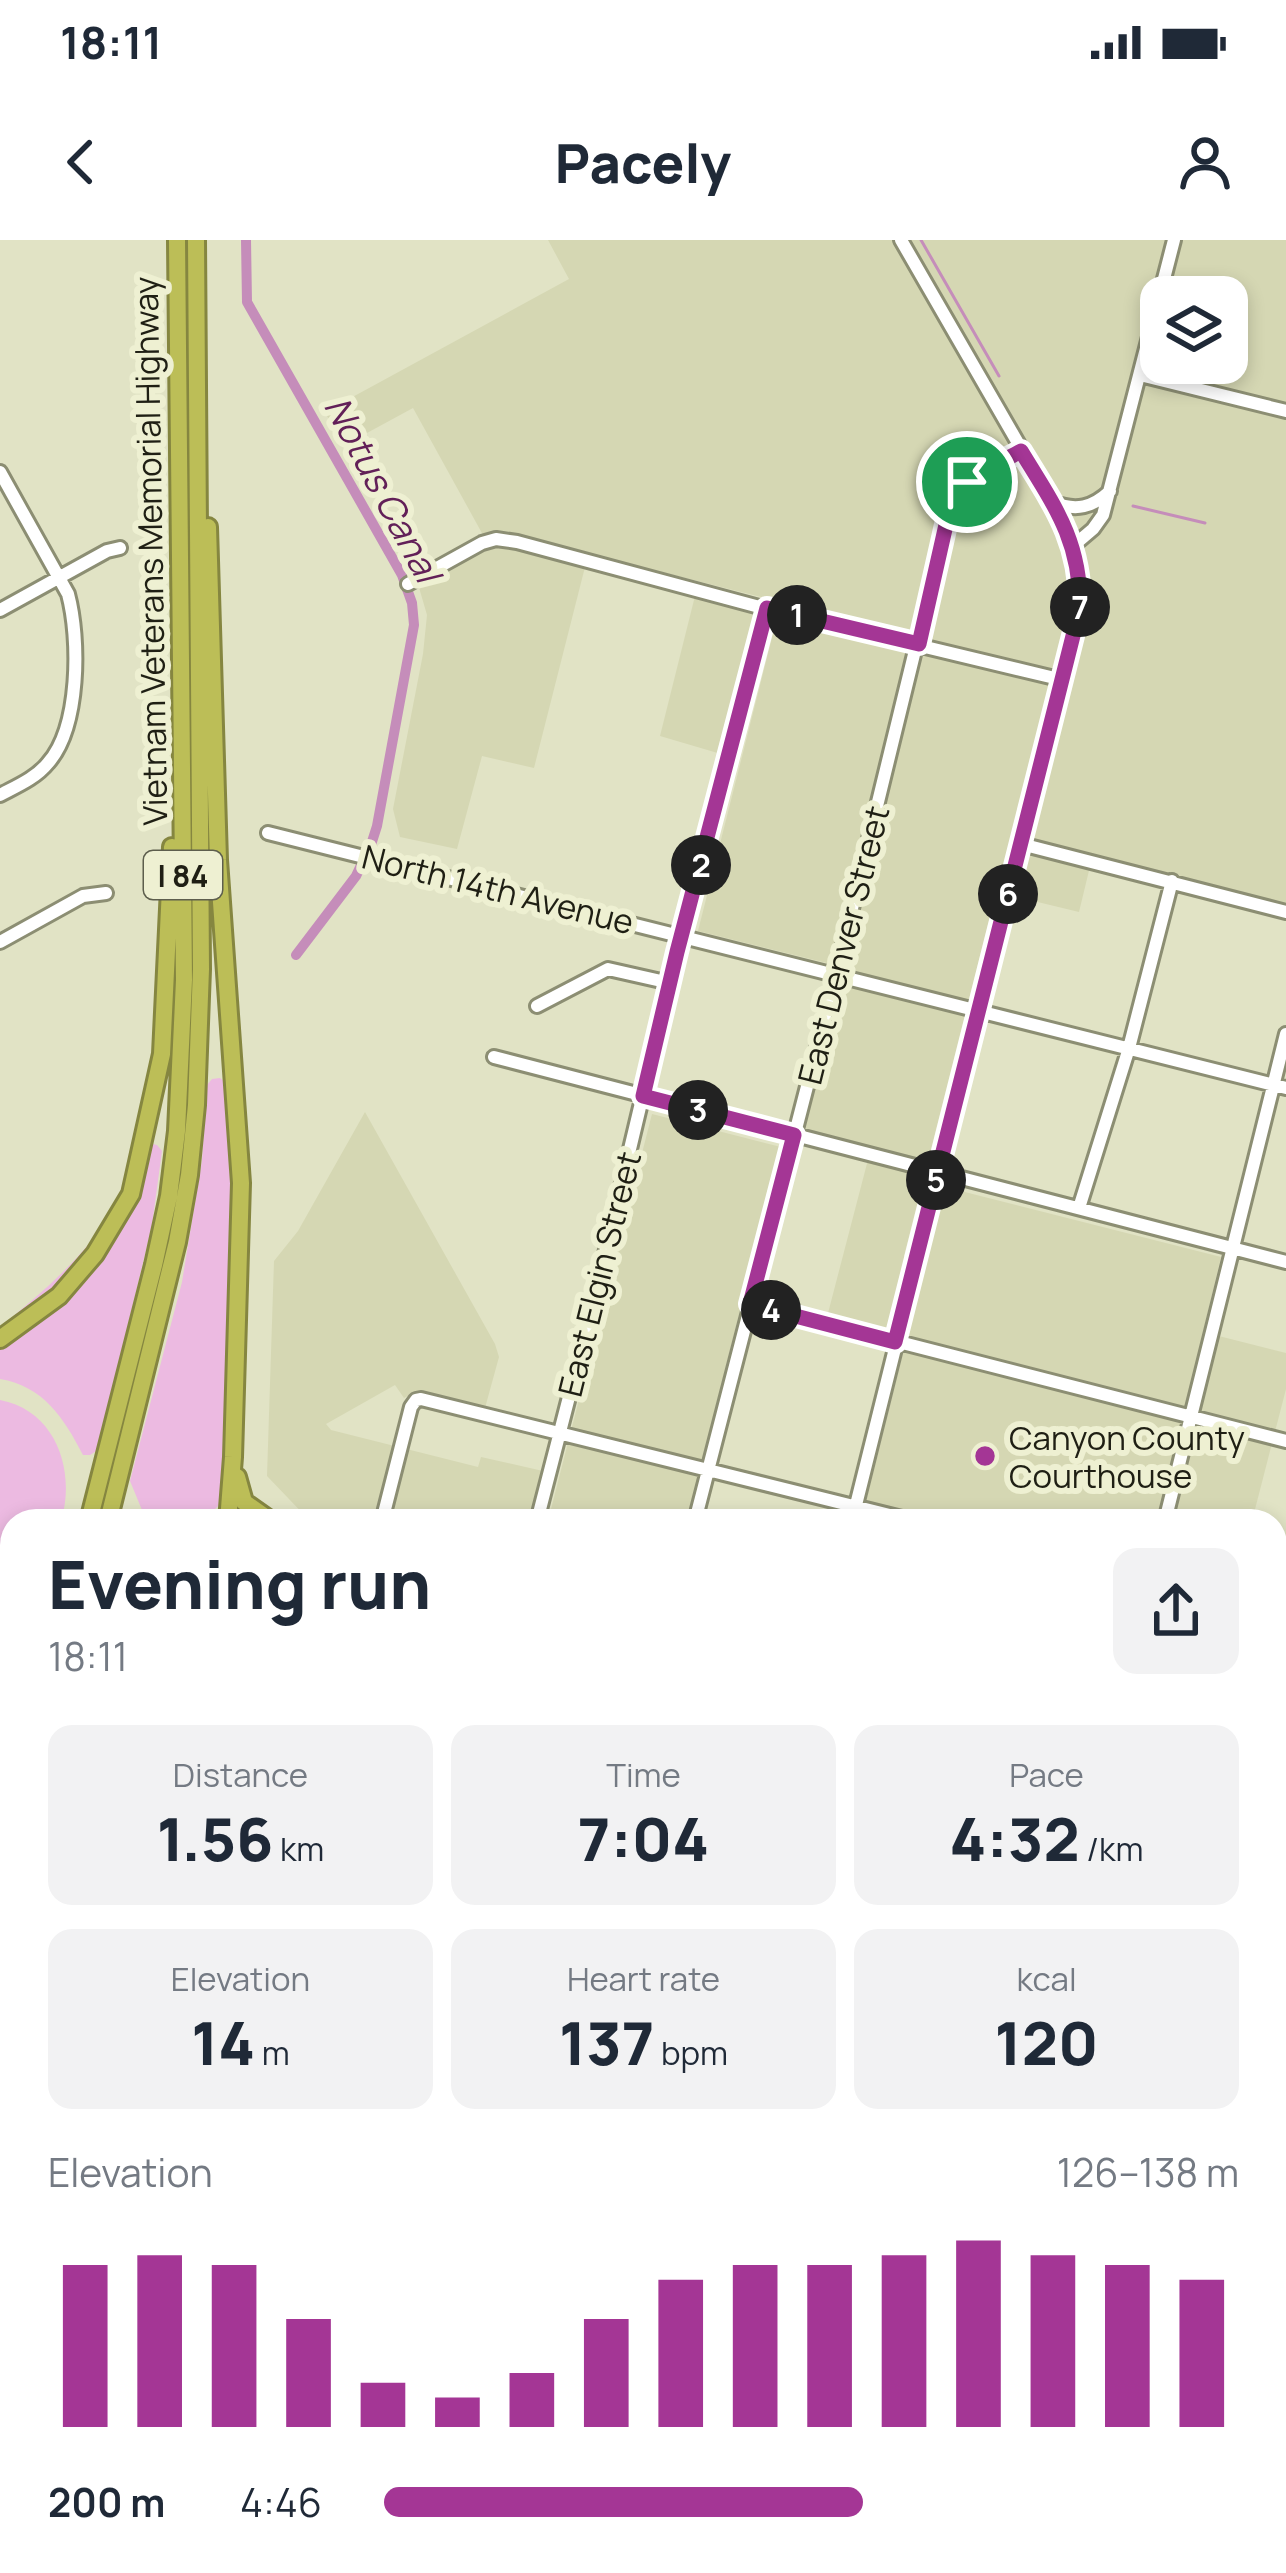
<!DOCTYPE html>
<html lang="en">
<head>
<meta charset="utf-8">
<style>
	body { margin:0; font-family:Manrope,sans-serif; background:#f2f2f3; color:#1f2937; height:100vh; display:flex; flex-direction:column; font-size:45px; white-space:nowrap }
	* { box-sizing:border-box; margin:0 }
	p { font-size:39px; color:#747a83 }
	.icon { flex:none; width:66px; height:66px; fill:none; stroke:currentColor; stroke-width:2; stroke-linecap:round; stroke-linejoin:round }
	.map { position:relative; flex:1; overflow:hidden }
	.details { position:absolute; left:0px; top:1269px; width:1287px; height:1065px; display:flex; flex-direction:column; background:#fff; border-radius:36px 36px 0 0; box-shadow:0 6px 18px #0003 }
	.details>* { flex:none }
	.buttons { position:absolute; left:1140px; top:36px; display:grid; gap:24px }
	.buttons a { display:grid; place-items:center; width:108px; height:108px; border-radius:24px; background:#fff; box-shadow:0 6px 18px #0003; font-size:60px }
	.pin { position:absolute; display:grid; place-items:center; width:102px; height:102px; color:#fff; margin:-51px; border:6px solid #fff; border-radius:50%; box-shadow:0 3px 12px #0007 }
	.km { position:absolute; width:60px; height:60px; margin:-30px; border-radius:50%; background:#222; color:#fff; font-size:33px; line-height:60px; text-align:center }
	.round { display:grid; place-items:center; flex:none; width:126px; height:126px; border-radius:24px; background:#f2f2f3 }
	.summary { display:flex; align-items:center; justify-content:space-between; height:204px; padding:0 48px }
	h1 { font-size:66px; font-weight:800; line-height:90px }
	.figures { display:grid; grid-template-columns:repeat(3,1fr); gap:18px; height:204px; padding:12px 48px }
	.figures div { display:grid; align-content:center; border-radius:24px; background:#f2f2f3; text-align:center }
	.figures b { font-size:60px; font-weight:800 }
	.figures small { font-size:33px; font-weight:400 }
	.figures p { font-size:33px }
	.chart { height:336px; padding:24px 48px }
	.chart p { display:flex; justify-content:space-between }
	.chart svg { width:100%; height:216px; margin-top:12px; stroke:#a43695; stroke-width:6 }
	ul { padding:0 48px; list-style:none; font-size:39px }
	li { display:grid; grid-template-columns:192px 144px 1fr; align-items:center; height:90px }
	li i { height:30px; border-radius:15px; background:#a43695 }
	.status { display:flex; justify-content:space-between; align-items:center; height:84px; padding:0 60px; background:#fff; direction:ltr }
	.status svg { height:33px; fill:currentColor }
	header { display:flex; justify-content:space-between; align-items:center; height:156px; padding:0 48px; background:#fff; font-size:54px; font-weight:800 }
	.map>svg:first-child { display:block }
</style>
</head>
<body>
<div class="status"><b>18:11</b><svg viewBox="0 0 49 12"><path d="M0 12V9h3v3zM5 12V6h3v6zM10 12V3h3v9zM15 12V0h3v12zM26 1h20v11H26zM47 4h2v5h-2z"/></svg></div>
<header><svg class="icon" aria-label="back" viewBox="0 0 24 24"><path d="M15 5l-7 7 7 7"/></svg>Pacely<svg class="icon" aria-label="person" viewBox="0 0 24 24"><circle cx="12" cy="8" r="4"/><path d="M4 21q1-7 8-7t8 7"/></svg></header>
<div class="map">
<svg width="1286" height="2333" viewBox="0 0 1286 2333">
	<rect width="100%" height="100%" fill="#e1e3c5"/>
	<path fill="#d5d7b3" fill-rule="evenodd" d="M548 0H1286V665L1093 614 1079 672 996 652 904 1016 926 1022 945 947 1221 1017 1203 1092 1286 1113V1149L1252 1281H861L907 1097 827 1077 870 912 802 894 843 727 698 691 781 362 506 293 483 295 413 168 343 206 325 172 569 39ZM1161 57H1227V123H1161Z
		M500 305 585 327 534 528 482 516 457 609 400 597 393 569 423 414 427 375 418 344 489 306Z
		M695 356 757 371 721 514 660 496Z
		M365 872 495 1104 499 1117 485 1168 417 1151 404 1158 395 1145 326 1184 331 1190 478 1227 481 1217 543 1231 535 1264 551 1269 652 874 781 907 687 1281H310L267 1236 274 1021 298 991Z
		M1283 1570 1286 1571V1894L1275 1891V1603Z
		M1275 1917 1286 1920V2069L1275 2067Z
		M0 1964 12 1967V2106L0 2103Z
		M620 2322H1152V2326L1181 2333H660Z"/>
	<path fill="#ecbae1" d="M220 838 229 845 234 927 225 1239 220 1264 211 1273 156 1279 142 1270 130 1241 182 1042 202 920 207 845 212 839Z
		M148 903 157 905 162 911 152 985 98 1210 90 1215H83C64 1178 43 1146 0 1139V1087C42 1053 83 1018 113 971 126 950 137 926 148 903Z
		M0 1160C57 1171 76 1232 61 1281H12V1330L0 1334Z
		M12 1379V1531L0 1582V1386Z
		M1286 2196V2333H1242L1244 2322H1275V2216L1280 2201Z"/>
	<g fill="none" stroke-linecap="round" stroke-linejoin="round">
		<path stroke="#c58dba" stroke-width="3" d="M921 0 999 136
			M1133 266 1205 283"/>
		<path stroke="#c58dba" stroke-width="10" d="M246 0 247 62 402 335 412 363 414 385 377 586 370 608
			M296 715 356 636 364 619"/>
		<g stroke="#8c8e73" stroke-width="18">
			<path id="minor" d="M1140 135 1286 171
				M0 232 68 354C80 399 80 487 48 523 36 538 17 546 0 555
				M1053 262C1076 272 1093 267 1110 251
				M1073 306 1093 289 1103 275 1174 0
				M408 344 482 303 496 299 517 302 767 369 1063 440
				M0 370 107 311 120 308
				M268 593 1286 848
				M1021 604 1286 672
				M0 702 83 656 106 653
				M537 766 608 729 670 743
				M494 817 1286 1022
				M1079 968 1129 808 1172 641
				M750 1064 1286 1201
				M382 1281 411 1167 416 1160 421 1159 914 1281
				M537 1281 594 1060 677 712 767 369
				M695 1281 836 734 950 267C963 238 995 226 1021 210
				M852 1281 1080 367C1081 321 1072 302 1052 262L901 0
				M1165 1281 1286 794
				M1275 1727 1286 1729
				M0 1865 12 1829
				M1275 1880 1286 1838
				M1275 1904 1286 1907
				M1275 2081 1286 2083
				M0 2112 12 2115
				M0 2190 12 2145
				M0 2289 12 2292
				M130 2322 174 2333
				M835 2322 879 2333
				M273 2333 276 2322
				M431 2333 434 2322
				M585 2333 588 2322
				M742 2333 745 2322
				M898 2333 901 2322
				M1163 2333 1165 2322"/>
		</g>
		<g stroke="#858640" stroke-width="21">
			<path id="major" d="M0 1370 12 1363
				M1275 1551 1286 1554"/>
		</g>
		<g stroke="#858640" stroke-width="22">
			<path id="highway" d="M208 287 218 620 241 943 233 1217 228 1281
				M0 1099 59 1056 95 1014 131 954 162 814 172 607
				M237 1237 244 1262 271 1281
				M89 1281 154 1025 169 956 177 891 184 740 177 0
				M108 1281 177 1002 189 935 196 865 201 729 196 0
				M0 1659 12 1614
				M0 1724 12 1675
				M0 1793 12 1757"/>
		</g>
		<use href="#minor" stroke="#fff" stroke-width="12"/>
		<use href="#major" stroke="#d7d89a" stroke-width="15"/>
		<use href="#highway" stroke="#bcbe57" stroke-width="16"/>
		<g stroke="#555545" stroke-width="8">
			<path id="rail" d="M1275 1402 1286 1358
				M1041 2333 1044 2322"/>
		</g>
		<use href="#rail" stroke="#eef0d2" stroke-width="3" stroke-dasharray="9" stroke-linecap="butt"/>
	</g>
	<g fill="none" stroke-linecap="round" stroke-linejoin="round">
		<g stroke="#fff" stroke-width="24">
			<path id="route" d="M1021 211C1054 265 1081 301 1080 368L895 1102 750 1064 794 895 643 856 677 712 767 368 919 404 950 267C963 238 994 226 1021 211Z"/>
		</g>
		<use href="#route" stroke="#a43695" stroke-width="15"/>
	</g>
	<circle fill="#a43695" stroke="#eef0d2" stroke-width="4.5" cx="985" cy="1216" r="12"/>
	<g text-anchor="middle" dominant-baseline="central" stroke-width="12" stroke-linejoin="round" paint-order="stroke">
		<rect fill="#eef0d2" stroke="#5d5e4d" stroke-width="3" x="144" y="611" width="78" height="48" rx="9"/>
		<g font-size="30" font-weight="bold" fill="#1f1f14">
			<text x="183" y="635">I 84</text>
		</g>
		<g font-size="33" fill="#1f1f14" stroke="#eef0d2">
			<text transform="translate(150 311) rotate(-91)">Vietnam Veterans Memorial Highway</text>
			<text transform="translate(498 649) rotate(14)">North 14th Avenue</text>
			<text transform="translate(843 705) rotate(-76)">East Denver Street</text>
			<text transform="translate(599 1034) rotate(-76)">East Elgin Street</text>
		</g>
		<g font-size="33" fill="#1f1f14" stroke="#eef0d2" text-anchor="start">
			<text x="1009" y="1197">Canyon County<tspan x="1009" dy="38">Courthouse</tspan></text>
		</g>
		<g font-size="36" font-style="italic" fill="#622058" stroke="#eef0d2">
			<text transform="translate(383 249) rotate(62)">Notus Canal</text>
		</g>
	</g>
</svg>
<div class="buttons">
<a><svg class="icon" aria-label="layers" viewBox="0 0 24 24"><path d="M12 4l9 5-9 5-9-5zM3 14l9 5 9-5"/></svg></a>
</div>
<div class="pin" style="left:967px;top:242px;background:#1e9e55"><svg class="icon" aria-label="arrive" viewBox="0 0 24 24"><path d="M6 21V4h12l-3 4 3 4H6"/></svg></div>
<b class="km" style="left:797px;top:375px">1</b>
<b class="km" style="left:701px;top:625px">2</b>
<b class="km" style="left:698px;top:870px">3</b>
<b class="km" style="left:771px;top:1070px">4</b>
<b class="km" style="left:936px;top:940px">5</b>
<b class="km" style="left:1008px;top:654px">6</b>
<b class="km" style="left:1080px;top:367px">7</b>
<section class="details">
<div class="summary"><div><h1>Evening run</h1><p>18:11</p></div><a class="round"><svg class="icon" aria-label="share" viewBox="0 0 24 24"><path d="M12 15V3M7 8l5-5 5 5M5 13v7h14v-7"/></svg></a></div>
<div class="figures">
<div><p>Distance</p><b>1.56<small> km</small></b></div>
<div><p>Time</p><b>7:04</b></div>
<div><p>Pace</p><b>4:32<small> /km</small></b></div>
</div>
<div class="figures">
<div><p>Elevation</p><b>14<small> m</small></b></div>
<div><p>Heart rate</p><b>137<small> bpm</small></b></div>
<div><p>kcal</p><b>120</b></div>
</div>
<div class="chart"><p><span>Elevation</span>126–138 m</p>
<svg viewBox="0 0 160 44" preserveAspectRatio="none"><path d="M5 44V11M15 44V9M25 44V11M35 44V22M45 44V35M55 44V38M65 44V33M75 44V22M85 44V14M95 44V11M105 44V11M115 44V9M125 44V6M135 44V9M145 44V11M155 44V14"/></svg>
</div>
<ul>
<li><b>200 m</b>4:46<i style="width:56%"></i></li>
</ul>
</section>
</div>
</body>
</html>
